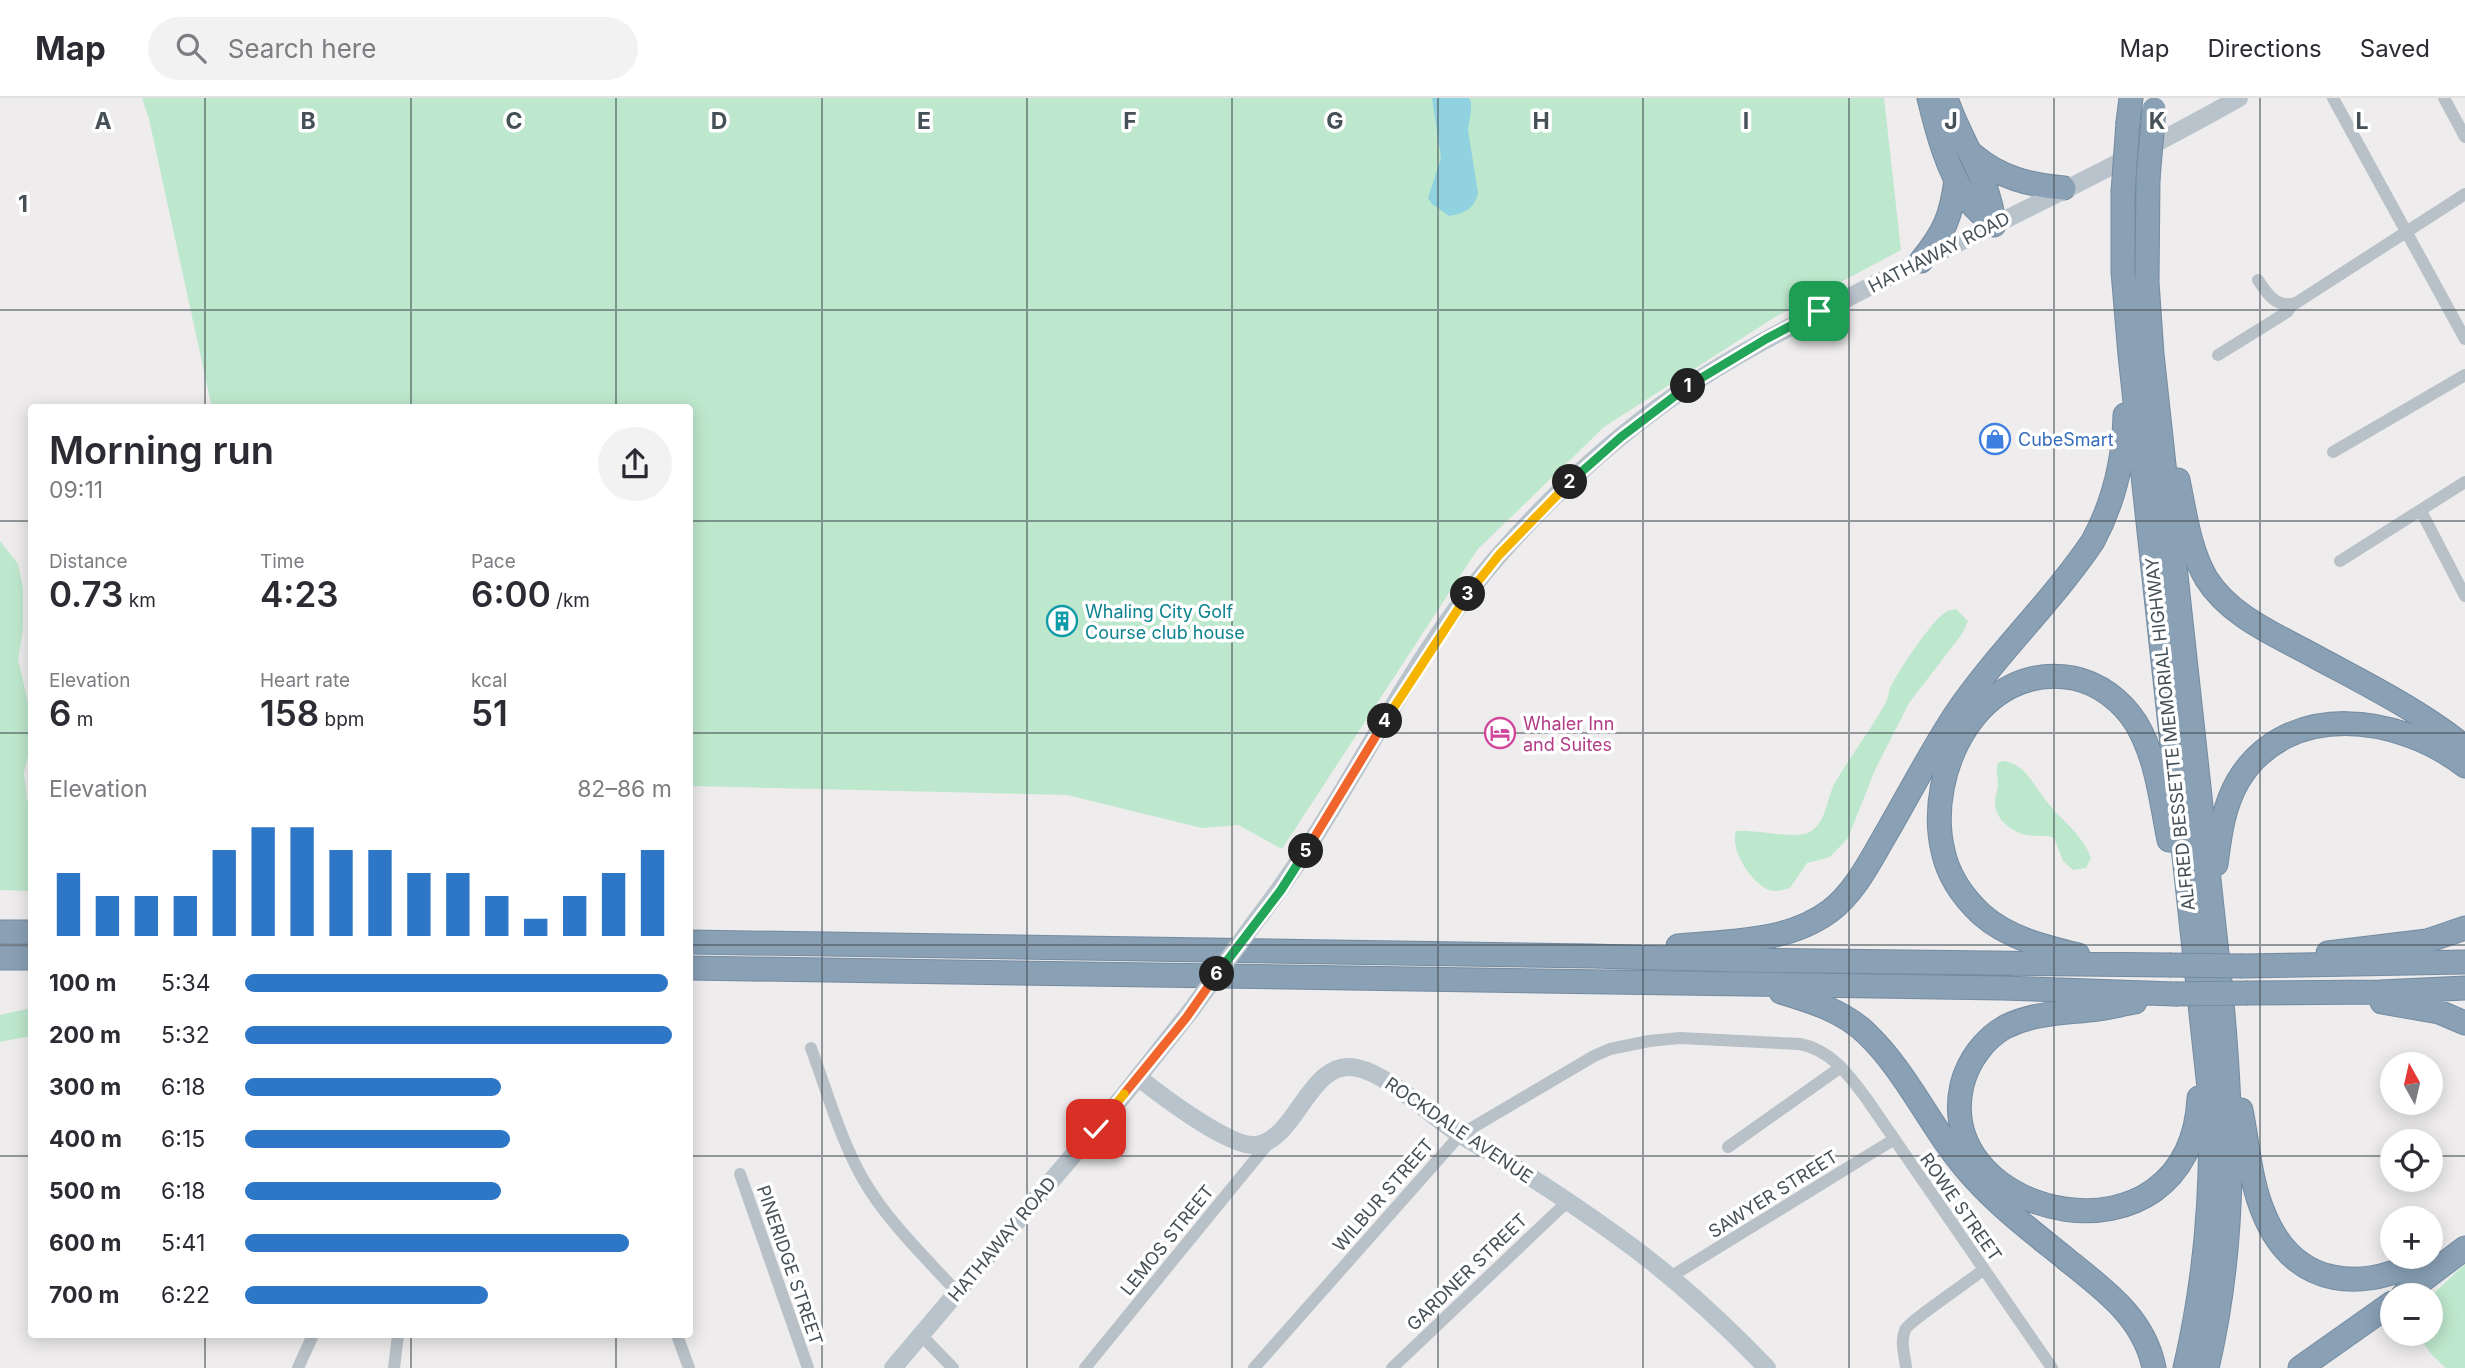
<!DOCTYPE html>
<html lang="en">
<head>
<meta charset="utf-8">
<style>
	body { margin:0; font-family:Inter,sans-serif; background:#f2f2f3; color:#2b2b33; height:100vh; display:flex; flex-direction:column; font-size:26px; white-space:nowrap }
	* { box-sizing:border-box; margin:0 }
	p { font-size:23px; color:#7c7c81 }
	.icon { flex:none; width:38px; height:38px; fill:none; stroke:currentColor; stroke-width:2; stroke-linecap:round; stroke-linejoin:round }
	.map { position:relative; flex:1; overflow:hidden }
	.sheet { position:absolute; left:28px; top:306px; width:665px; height:934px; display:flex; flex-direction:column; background:#fff; border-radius:7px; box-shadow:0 4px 18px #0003 }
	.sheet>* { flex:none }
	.needle { width:46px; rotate:352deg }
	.fabs { position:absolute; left:2380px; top:954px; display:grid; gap:14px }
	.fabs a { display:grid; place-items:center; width:63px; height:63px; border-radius:50%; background:#fff; box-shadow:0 4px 18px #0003; font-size:35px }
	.pin { position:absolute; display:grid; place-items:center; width:60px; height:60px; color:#fff; margin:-30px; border-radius:14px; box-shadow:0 4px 10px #0006 }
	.km { position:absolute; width:35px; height:35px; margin:-18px; border-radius:50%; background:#222; color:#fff; font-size:19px; line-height:35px; text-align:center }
	.round { display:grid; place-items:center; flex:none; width:74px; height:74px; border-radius:37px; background:#f2f2f3 }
	.head { display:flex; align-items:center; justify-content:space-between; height:119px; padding:0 21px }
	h1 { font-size:38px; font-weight:600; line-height:52px }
	.metrics { display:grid; grid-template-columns:repeat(3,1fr); gap:10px; height:119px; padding:7px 21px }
	.metrics div { display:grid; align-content:center }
	.metrics b { font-size:35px; font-weight:600 }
	.metrics small { font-size:19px; font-weight:400 }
	.metrics p { font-size:19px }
	.chart { height:196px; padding:14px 21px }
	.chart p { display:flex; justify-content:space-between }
	.chart svg { width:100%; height:126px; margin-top:7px; stroke:#2e76c6; stroke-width:6 }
	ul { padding:0 21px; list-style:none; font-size:23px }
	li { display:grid; grid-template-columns:112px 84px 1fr; align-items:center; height:52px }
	li i { height:18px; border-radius:9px; background:#2e76c6 }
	header { display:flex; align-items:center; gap:42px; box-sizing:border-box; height:98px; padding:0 35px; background:#fff; border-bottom:2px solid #e1e1e2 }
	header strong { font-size:33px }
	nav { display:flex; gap:38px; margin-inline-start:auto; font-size:24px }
	.search { width:490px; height:63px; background:#f2f2f3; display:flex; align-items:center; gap:18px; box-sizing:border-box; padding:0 24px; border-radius:38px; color:#7c7c81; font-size:26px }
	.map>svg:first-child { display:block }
</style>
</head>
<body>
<header>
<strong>Map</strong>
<div class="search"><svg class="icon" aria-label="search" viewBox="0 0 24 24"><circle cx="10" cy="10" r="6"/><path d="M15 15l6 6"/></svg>Search here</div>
<nav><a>Map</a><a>Directions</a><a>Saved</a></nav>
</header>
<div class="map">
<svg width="2465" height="1270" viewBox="0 0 2465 1270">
	<rect width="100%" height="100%" fill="#eeecec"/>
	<path fill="#bee8cd" d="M142 0H1884L1901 152 1775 219 1604 329 1477 452 1282 751 1238 727 1202 730 1067 697 690 688V310H212L149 21Z
		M0 443 18 466 23 490V531L18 561 30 613 31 645 24 675 27 702 31 707V793L0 792Z
		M1956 511 1968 523 1962 536 1909 605 1875 672 1848 740 1830 759 1807 765 1790 790C1783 792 1774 795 1767 791 1750 783 1730 752 1736 733 1755 731 1796 742 1810 734 1828 723 1826 699 1836 683 1851 657 1870 633 1885 606 1889 600 1888 592 1892 586 1900 571 1932 522 1946 514 1949 512 1953 512 1956 511Z
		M2002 663C2025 664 2035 690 2048 705 2063 724 2083 737 2091 760L2086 770 2073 772 2063 763 2054 740C2045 736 2036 739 2027 737 2011 734 1994 720 1995 703 1995 698 1998 692 1998 687 1998 679 1995 673 1998 665Z
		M31 910V938L0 944V917Z
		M2465 1166V1270H2446L2432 1257 2416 1236H2431V1198Z"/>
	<path fill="#90d2e0" d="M1432 0H1469L1471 4V13L1468 32 1478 95C1475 110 1464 116 1449 118L1432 106 1428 100 1441 60Z"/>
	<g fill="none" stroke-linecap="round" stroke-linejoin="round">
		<g stroke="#748ba1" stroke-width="25">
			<path id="highway" d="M1929 0C1937 33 1947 71 1966 99 1973 110 1984 118 1994 127
				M1946 0C1960 44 1990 80 1994 127
				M2128 24 2131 0
				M1972 56C2000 80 2029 87 2064 90
				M2148 81 2147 184 2152 256 2220 883C2233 1017 2238 1137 2207 1270
				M2123 94V174L2130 257 2210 999C2213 1091 2206 1181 2185 1270
				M1921 163C1944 135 1952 117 1956 81
				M2178 382C2185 415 2189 451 2206 480 2231 520 2279 538 2318 560 2368 587 2420 613 2465 649
				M2216 766C2220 737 2223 709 2238 683 2287 601 2400 617 2465 668
				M0 834H32
				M690 844 1591 858 1737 862 2169 867
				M1678 848C1729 843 1787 845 1830 813 1854 795 1869 765 1883 741 1907 700 1929 657 1955 617 1997 555 2052 504 2093 443 2115 402 2124 362 2125 317
				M2328 855 2427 843 2465 830
				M2078 857C2044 849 2008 840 1981 816 1963 799 1948 777 1943 753 1924 673 1980 563 2073 580 2099 585 2122 603 2136 625 2157 660 2161 703 2169 742
				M0 860H32
				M2243 868 2465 864
				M690 870 2002 890 2175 896
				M1781 894C1811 903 1843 913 1866 935 1910 977 1933 1036 1974 1080 2002 1111 2034 1135 2066 1161 2103 1191 2144 1219 2154 1270
				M2248 895 2380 894 2465 890
				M2135 904C2123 906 2111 909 2098 911 2067 915 2035 914 2005 929 1984 941 1968 963 1962 987 1931 1122 2190 1179 2199 1000
				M2382 904 2439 914 2465 925
				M2241 1012C2248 1046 2250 1084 2264 1116 2295 1192 2365 1195 2429 1158
				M2403 1197 2465 1150
				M2300 1270 2392 1205"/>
		</g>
		<path stroke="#b8c1c7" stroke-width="12" d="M2333 0 2465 241
			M2444 0 2465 39
			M2258 182C2267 196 2277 211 2296 205L2465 96
			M2218 257 2287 214 2292 207
			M2333 354 2465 277
			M2421 413 2465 498
			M2340 463 2465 384
			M811 950C827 993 840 1041 863 1081 887 1123 924 1158 957 1194
			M1728 1049 1841 969
			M740 1076 808 1270
			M1670 1179 1893 1042
			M677 1237 689 1270
			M921 1237 953 1270
			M298 1270 313 1237
			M394 1270 398 1237
			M1085 1270 1271 1042
			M1254 1270 1460 1037 1594 958 1610 951 1649 943 1680 940 1800 946C1831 952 1848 976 1866 1000L2052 1270
			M1392 1270 1567 1104
			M1906 1270C1905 1258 1900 1244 1905 1232 1908 1224 1971 1182 1983 1172"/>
		<path stroke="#b9c3cc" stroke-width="18" d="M1255 824C1346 708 1403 566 1501 455 1553 396 1612 341 1677 296 1743 250 1814 217 1885 181 2003 122 2124 65 2239 0
			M1138 979C1159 996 1231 1051 1257 1047 1298 1040 1310 959 1357 970 1388 976 1431 1018 1459 1036 1474 1046 1490 1053 1505 1063 1542 1086 1580 1111 1616 1137 1671 1176 1720 1221 1767 1270
			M893 1270 1124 997 1192 911"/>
		<use href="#highway" stroke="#89a0b5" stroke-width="23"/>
		<g stroke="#748ba1" stroke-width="25" stroke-linecap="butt">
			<path id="highway-bridge" d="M2148 81 2154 11
				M2123 94 2128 24
				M2169 867 2243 868
				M2175 896 2248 895"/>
		</g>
		<path stroke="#b9c3cc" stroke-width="18" d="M1192 911 1255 824"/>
		<use href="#highway-bridge" stroke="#89a0b5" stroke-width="23"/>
	</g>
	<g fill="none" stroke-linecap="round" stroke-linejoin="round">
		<g stroke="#fff" stroke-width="14">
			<path id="split-1" d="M1688 288 1766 241 1819 213"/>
		</g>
		<g stroke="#fff" stroke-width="14">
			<path id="split-2" d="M1570 384 1621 339 1688 288"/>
		</g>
		<g stroke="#fff" stroke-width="14">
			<path id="split-3" d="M1468 496 1499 457 1570 384"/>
		</g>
		<g stroke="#fff" stroke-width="14">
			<path id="split-4" d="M1385 623 1468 496"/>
		</g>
		<g stroke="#fff" stroke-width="14">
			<path id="split-5" d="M1306 753 1385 623"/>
		</g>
		<g stroke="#fff" stroke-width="14">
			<path id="split-6" d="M1217 876 1281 792 1306 753"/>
		</g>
		<g stroke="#fff" stroke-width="14">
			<path id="split-7" d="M1124 996 1186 920 1217 876"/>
		</g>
		<g stroke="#fff" stroke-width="14">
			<path id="split-8" d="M1096 1031 1124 996"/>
		</g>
		<use href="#split-1" stroke="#22a559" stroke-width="9"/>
		<use href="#split-2" stroke="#22a559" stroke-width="9"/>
		<use href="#split-3" stroke="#f5b400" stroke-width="9"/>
		<use href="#split-4" stroke="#f5b400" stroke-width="9"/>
		<use href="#split-5" stroke="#f0652b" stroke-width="9"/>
		<use href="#split-6" stroke="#22a559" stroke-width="9"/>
		<use href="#split-7" stroke="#f0652b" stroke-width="9"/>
		<use href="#split-8" stroke="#f5b400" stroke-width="9"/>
	</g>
	<path fill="none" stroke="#465057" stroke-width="2" stroke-opacity="0.55" d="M205 0V310M411 0V310M616 0V310M822 0V1270M1027 0V1270M1232 0V1270M1438 0V1270M1643 0V1270M1849 0V1270M2054 0V1270M2260 0V1270M0 212H2465M0 423H32M690 423H2465M0 635H32M690 635H2465M0 847H32M690 847H2465M0 1058H32M690 1058H2392M2431 1058H2465M205 1237V1270M411 1237V1270M616 1237V1270"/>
	<defs>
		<g id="shop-ring" transform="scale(1.575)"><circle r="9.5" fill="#fff" stroke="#3f7fe0" stroke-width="1.5"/><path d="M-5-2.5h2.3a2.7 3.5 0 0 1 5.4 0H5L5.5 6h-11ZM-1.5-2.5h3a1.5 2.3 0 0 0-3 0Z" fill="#3f7fe0"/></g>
		<g id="building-ring" transform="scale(1.575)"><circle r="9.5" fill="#fff" stroke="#0f9aa8" stroke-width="1.5"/><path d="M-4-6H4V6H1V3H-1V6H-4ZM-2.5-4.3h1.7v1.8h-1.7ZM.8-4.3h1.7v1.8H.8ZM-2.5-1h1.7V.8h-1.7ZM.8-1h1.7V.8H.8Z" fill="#0f9aa8"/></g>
		<g id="hotel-ring" transform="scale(1.575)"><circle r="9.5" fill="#fff" stroke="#d1479c" stroke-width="1.5"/><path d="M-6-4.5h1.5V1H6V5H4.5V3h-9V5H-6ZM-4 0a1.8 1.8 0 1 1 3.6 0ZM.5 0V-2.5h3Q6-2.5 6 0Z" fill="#d1479c"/></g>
	</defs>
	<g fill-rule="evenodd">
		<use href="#shop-ring" x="1995" y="341"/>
		<use href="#building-ring" x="1062" y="523"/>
		<use href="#hotel-ring" x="1500" y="635"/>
	</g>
	<g text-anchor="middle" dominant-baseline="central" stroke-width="7" stroke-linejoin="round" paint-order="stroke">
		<g font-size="18" fill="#465057" stroke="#fff">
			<text transform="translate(1939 154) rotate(-27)">HATHAWAY ROAD</text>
			<text transform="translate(2170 636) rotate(-96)">ALFRED BESSETTE MEMORIAL HIGHWAY</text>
			<text transform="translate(1459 1032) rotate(34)">ROCKDALE AVENUE</text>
			<text transform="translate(1773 1096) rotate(-32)">SAWYER STREET</text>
			<text transform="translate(1383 1097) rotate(-49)">WILBUR STREET</text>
			<text transform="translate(1961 1109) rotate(55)">ROWE STREET</text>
			<text transform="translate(1002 1141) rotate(-50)">HATHAWAY ROAD</text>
			<text transform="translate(1167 1142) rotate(-51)">LEMOS STREET</text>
			<text transform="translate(790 1167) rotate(71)">PINERIDGE STREET</text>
			<text transform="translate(1467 1174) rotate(-44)">GARDNER STREET</text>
		</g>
		<g font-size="18" fill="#366cbe" stroke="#fff" text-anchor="start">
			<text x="2018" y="341">CubeSmart</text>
		</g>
		<g font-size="18" fill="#0d838f" stroke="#fff" text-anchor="start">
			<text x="1085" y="513">Whaling City Golf<tspan x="1085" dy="21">Course club house</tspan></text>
		</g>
		<g font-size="18" fill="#b23c85" stroke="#fff" text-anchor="start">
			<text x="1523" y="625">Whaler Inn<tspan x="1523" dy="21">and Suites</tspan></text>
		</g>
	</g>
	<g font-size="23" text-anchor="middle" font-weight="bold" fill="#465057" stroke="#fff" stroke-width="7" stroke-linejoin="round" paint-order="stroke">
		<text x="103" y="31">A</text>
		<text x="308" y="31">B</text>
		<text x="514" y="31">C</text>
		<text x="719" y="31">D</text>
		<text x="924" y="31">E</text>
		<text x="1130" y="31">F</text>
		<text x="1335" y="31">G</text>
		<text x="1541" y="31">H</text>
		<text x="1746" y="31">I</text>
		<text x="1951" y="31">J</text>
		<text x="2157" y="31">K</text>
		<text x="2362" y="31">L</text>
		<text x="23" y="114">1</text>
	</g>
</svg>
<div class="fabs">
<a><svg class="needle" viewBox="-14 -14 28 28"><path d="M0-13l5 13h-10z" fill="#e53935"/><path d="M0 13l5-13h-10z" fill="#7c7c81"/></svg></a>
<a><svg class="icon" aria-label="locate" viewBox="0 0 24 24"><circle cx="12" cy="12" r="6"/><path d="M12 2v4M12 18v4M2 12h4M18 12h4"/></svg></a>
<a>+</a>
<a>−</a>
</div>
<div class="pin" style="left:1819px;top:213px;background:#1e9e55"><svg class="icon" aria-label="arrive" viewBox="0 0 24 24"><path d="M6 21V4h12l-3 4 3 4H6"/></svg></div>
<div class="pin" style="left:1096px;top:1031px;background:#d93025"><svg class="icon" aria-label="check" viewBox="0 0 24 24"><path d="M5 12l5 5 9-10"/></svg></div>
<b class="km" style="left:1688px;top:288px">1</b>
<b class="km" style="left:1570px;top:384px">2</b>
<b class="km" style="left:1468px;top:496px">3</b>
<b class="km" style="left:1385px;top:623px">4</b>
<b class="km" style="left:1306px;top:753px">5</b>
<b class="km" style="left:1217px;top:876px">6</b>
<section class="sheet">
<div class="head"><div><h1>Morning run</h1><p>09:11</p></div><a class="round"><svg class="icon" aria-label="share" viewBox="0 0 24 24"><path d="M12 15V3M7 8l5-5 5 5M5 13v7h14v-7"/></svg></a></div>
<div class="metrics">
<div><p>Distance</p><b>0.73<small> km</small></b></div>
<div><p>Time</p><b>4:23</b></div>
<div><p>Pace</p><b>6:00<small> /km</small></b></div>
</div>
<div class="metrics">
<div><p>Elevation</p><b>6<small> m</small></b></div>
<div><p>Heart rate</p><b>158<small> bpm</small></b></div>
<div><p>kcal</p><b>51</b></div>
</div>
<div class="chart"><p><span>Elevation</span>82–86 m</p>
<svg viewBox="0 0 160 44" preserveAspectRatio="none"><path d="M5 44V22M15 44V30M25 44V30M35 44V30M45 44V14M55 44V6M65 44V6M75 44V14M85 44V14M95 44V22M105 44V22M115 44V30M125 44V38M135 44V30M145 44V22M155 44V14"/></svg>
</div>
<ul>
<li><b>100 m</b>5:34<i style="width:99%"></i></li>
<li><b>200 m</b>5:32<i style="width:100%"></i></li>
<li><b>300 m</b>6:18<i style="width:60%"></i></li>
<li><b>400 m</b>6:15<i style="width:62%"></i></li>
<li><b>500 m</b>6:18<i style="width:60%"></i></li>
<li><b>600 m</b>5:41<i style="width:90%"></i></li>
<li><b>700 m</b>6:22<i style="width:57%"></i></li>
</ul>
</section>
</div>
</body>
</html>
